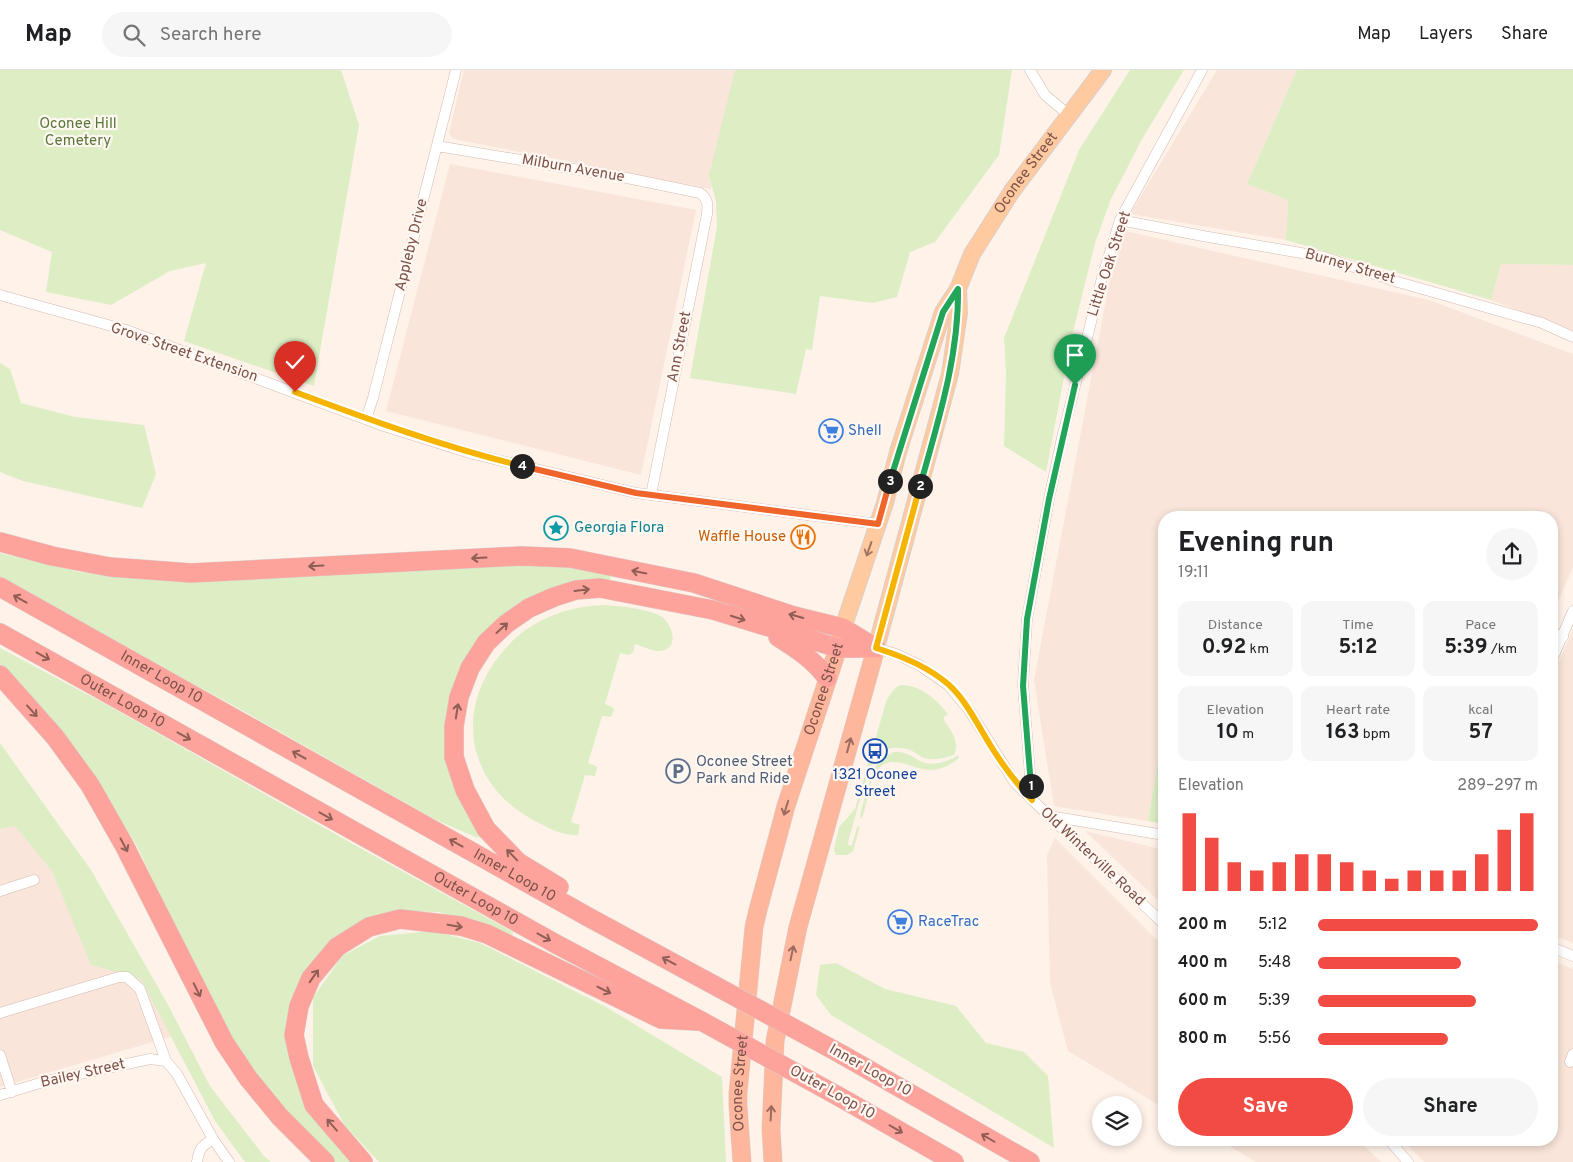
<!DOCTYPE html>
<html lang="en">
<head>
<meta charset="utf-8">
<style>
	body { margin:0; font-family:Overpass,sans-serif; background:#f6f6f6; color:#202124; height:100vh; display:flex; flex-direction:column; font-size:19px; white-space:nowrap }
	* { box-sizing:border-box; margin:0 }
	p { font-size:16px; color:#757577 }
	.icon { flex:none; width:28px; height:28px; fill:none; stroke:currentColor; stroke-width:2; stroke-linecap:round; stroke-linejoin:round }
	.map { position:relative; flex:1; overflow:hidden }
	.drawer { position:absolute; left:1158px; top:441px; width:400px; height:635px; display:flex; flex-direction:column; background:#fff; border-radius:20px; box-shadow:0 2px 8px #0003 }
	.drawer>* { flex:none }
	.controls { position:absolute; left:1092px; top:1026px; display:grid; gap:10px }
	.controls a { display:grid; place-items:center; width:50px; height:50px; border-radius:50%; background:#fff; box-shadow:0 2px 8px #0003; font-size:25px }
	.pin { position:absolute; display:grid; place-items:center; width:42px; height:42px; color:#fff; margin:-51px -21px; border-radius:50% 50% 50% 0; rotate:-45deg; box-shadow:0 0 5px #0007 }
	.pin .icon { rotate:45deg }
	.km { position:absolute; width:25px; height:25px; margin:-12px; border-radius:50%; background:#222; color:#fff; font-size:14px; line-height:25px; text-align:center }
	.round { display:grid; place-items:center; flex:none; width:52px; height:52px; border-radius:26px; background:#f6f6f6 }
	.overview { display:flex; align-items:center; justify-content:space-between; height:85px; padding:0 20px }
	h1 { font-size:28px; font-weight:700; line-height:38px }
	.metrics { display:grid; grid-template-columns:repeat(3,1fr); gap:8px; height:85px; padding:5px 20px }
	.metrics div { display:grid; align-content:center; border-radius:12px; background:#f6f6f6; text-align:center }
	.metrics b { font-size:21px; font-weight:700 }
	.metrics small { font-size:14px; font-weight:400 }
	.metrics p { font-size:14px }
	.chart { height:140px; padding:10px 20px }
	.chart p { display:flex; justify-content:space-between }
	.chart svg { width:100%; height:90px; margin-top:5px; stroke:#f24b44; stroke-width:6 }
	.button { display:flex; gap:10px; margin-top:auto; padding:10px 20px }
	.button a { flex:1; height:58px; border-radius:30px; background:#f24b44; color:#fff; font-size:20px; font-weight:700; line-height:58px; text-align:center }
	.button a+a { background:#f6f6f6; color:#202124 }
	ul { padding:0 20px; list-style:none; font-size:16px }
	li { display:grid; grid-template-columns:80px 60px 1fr; align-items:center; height:38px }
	li i { height:12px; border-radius:6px; background:#f24b44 }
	header { display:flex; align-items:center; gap:30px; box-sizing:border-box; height:70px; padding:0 25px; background:#fff; border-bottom:1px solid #e0e0e0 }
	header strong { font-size:24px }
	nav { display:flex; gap:28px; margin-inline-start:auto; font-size:18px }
	.search { width:350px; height:45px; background:#f6f6f6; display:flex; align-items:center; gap:12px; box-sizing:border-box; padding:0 18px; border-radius:28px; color:#757577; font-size:19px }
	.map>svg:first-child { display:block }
</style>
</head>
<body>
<header>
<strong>Map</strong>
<div class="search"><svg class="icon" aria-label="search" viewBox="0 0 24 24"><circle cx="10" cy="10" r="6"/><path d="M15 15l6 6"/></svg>Search here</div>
<nav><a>Map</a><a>Layers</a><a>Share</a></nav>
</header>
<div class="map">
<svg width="1573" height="1092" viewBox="0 0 1573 1092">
	<rect width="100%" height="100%" fill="#fef2e9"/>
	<path fill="#f9e5d9" d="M464 0H738L711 119 453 69 449 63Z
		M1217 0H1297L1247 114 1288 130 1286 170 1130 144Z
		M450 94 696 140 641 405 386 341Z
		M1125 161 1429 230 1573 284V497L1551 548V448H1164V654L1148 751 1054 736 1034 610 1109 214Z
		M1501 194 1573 195V262L1491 230Z
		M1573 560V873L1551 864V609Z
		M0 693 127 879 176 965 0 1017Z
		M1085 761 1164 780V836Z
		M1055 768 1164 877V1038L1068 981 1050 913 1047 785Z
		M1551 890 1573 899V1092H1424L1402 1070H1551Z
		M1219 1070H1358L1381 1092H1256Z"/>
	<path fill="#ddeec5" d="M0 0H341L359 55 314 316 184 271 206 193 170 201 111 235 46 222 52 182 0 160Z
		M735 0H1012L999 85 935 172 910 182 897 227 873 233 820 226 812 280 806 279 796 324 690 308 717 157 716 131 709 106Z
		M1130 0H1184L1142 69 1111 129 1095 173 1071 270 1046 402 1004 376 1006 302 1004 268 1079 80Z
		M1297 0H1573V195L1501 194 1491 230 1286 170 1288 130 1247 114Z
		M0 293 10 299 21 333 75 347 144 355 156 404 142 438 23 411 0 402Z
		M0 483 80 502 188 512 523 492 611 501 610 511 559 517 518 534 483 567 445 663 451 708 466 742 480 764 478 768 436 750 227 632 118 574 0 507Z
		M602 535C619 536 643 538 659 545 672 552 681 578 661 581 653 582 643 576 635 574L633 582 629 585 620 583 605 634 612 637 614 640 611 647 602 646 588 693 596 696 597 698 595 706 585 705 571 752 580 755 578 765C565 767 547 757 535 751 469 717 453 643 500 585 508 575 518 564 530 557 552 543 576 536 602 535Z
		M0 578 111 637 351 773 513 862 512 869 502 863 439 842 401 841 362 851 315 888 294 924 287 965 315 1044 336 1075 351 1091 350 1092H335L325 1084 266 1020 238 979 171 848 137 776 85 692 31 626 0 594Z
		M901 615C921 615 936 629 948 644L944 647V650C951 661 960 671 954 685 945 688 933 691 924 688 919 686 915 682 910 680 902 677 888 676 881 683 867 694 855 750 849 769L848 775 850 776 852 775 857 757 860 756 853 781 847 785H836L834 779 839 757 855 739 887 629 896 617Z
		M1164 654V754L1148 751Z
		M0 673 91 800 167 933 210 1016 264 1086 271 1092H245L215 1051 141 909 91 895 52 801 15 756 0 759Z
		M894 682C904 681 911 686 920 691 932 697 948 692 958 685L959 688C950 695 941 700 930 700 912 700 890 681 876 702 867 714 868 737 861 749L860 745 870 709 875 698 881 688Z
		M432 861 480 873 606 937 722 1007 726 1092H379L345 1056 313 996V928L342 886 380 866Z
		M836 893 885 919 956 936 986 973 1024 982 1048 1006 1054 1078 831 945 816 925 820 895Z"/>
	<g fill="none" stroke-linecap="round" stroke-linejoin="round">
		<g stroke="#d5b9af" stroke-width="11">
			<path id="minor" d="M1030 0 1045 25 1070 46
				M437 76 622 107 700 123C708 129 708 134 707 144L651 425
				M1120 150 1203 166 1324 187 1398 212 1542 253 1573 267
				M0 225 126 260 384 356 473 384 636 423 878 454
				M366 349 373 328 456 0
				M1551 562 1563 567
				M876 578 896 584 919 595 948 615 969 640 1015 713 1049 746 1164 854
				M1551 592 1573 541
				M1032 730 1023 615 1027 549 1049 429 1062 368 1102 208 1120 150 1202 0
				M1049 746 1164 765
				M0 821 34 810
				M1551 877 1573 886
				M0 943 119 907H127L140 919 166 991 177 1004 213 1069 229 1092
				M0 985 12 1022
				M1570 992 1573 984
				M0 1025 47 1011 150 989 166 991
				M1389 1070 1408 1092
				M197 1092C199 1078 202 1076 213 1069"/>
		</g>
		<g stroke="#dacfcc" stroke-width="18">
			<g id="primary">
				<path id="s1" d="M843 558 885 433 898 382 943 242 958 219 972 184 1012 121 1103 0"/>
				<path d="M876 578 950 304 959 243 958 219"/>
			</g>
		</g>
		<g stroke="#dacfcc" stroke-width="19">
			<g id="trunk">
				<path id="s2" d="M742 1092 738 1036V1023L754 857 758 840 786 736 838 578 843 558"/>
				<path d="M773 1092 771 1059 775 971 798 857 876 578"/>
			</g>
		</g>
		<g stroke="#dacfcc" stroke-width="20">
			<g id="motorway">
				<path d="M0 472 52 486 110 497 191 503 521 486 570 488 694 513 794 546 843 558 876 578"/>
				<path id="s3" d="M0 517 590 848 712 914"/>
				<path id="s4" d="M0 563 420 798 556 874 703 952"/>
				<path d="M778 567C797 579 814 590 827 608"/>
				<path d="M0 605 55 667 90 715 124 775 224 972 248 1008 280 1047 325 1092"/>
				<path d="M559 817 518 792 486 759 465 720 454 687V656L459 627 470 598 486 573 506 554 529 538 554 527 576 520 600 518 713 540 838 578H875"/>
				<path d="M841 984 1030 1092"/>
				<path d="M838 1026 954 1092"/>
				<path d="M363 1092 314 1035 299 988 294 965 299 936 311 908 337 877 369 857 400 849 461 856 487 864 661 949 697 951"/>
			</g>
		</g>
		<use href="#minor" stroke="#fff" stroke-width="10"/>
		<use href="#primary" stroke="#ffca9f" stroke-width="16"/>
		<use href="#trunk" stroke="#feb69d" stroke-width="18"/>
		<use href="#motorway" stroke="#fda39b" stroke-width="19"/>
		<g stroke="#dacfcc" stroke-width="20" stroke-linecap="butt">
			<path id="motorway-bridge" d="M712 914 841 984
				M703 952 838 1026"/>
		</g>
		<use href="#motorway-bridge" stroke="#fda39b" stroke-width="19"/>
	</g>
	<defs><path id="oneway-shaft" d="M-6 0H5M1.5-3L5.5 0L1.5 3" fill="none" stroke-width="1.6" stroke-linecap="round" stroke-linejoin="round" transform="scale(1.25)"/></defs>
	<use stroke="#a37663" href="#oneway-shaft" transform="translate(869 479) rotate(109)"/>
	<g stroke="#8f5e55">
		<use href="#oneway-shaft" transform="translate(479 488) rotate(177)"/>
		<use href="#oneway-shaft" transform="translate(316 496) rotate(177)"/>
		<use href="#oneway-shaft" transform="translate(639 502) rotate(-168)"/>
		<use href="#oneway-shaft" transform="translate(582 520) rotate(-7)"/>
		<use href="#oneway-shaft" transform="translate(20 529) rotate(-151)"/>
		<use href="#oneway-shaft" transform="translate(796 546) rotate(-164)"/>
		<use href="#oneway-shaft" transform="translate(738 548) rotate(18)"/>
		<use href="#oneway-shaft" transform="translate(502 558) rotate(-42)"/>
		<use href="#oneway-shaft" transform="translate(43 586) rotate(29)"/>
		<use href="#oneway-shaft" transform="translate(32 641) rotate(48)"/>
		<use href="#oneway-shaft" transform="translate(457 641) rotate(-81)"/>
		<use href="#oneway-shaft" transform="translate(184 666) rotate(29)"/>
		<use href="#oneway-shaft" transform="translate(299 685) rotate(-151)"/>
		<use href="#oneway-shaft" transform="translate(326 746) rotate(29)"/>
		<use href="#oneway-shaft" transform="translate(456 773) rotate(-151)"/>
		<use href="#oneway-shaft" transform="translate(124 775) rotate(62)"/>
		<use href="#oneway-shaft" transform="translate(512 785) rotate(-134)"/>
		<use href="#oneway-shaft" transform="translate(455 856) rotate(9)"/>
		<use href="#oneway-shaft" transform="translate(544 867) rotate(29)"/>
		<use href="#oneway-shaft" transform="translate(669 891) rotate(-152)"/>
		<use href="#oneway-shaft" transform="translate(314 906) rotate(-55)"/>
		<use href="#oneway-shaft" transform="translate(197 920) rotate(64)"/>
		<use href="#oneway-shaft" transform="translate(604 920) rotate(26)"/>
		<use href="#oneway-shaft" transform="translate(332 1055) rotate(-131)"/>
		<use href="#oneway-shaft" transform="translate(896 1059) rotate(30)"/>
		<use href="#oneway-shaft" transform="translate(988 1068) rotate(-150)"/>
	</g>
	<g stroke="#9c6b5e">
		<use href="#oneway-shaft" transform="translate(849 675) rotate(-75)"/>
		<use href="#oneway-shaft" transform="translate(786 738) rotate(107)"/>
		<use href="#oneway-shaft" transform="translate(792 883) rotate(-78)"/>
		<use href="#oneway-shaft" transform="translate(771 1043) rotate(-87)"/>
	</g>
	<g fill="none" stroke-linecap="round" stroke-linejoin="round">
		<g stroke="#fff" stroke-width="10">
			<path id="split-1" d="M1031 716 1023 616 1027 549 1049 429 1075 315"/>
		</g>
		<g stroke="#fff" stroke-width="10">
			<path id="split-2" d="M920 416 876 578C902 586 927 596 948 614 967 631 978 656 992 678 1004 697 1016 713 1032 730L1031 716"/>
		</g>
		<g stroke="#fff" stroke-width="10">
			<path id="split-3" d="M890 411 943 242 958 219C959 286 938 352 920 416"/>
		</g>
		<g stroke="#fff" stroke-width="10">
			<path id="split-4" d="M522 396 636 423 878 454 890 411"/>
		</g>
		<g stroke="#fff" stroke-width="10">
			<path id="split-5" d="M295 322C370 350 444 377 522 396"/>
		</g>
		<use href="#split-1" stroke="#22a559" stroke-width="6"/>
		<use href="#split-2" stroke="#f5b400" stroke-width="6"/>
		<use href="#split-3" stroke="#22a559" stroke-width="6"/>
		<use href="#split-4" stroke="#f0652b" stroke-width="6"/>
		<use href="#split-5" stroke="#f5b400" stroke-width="6"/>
	</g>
	<defs>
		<g id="supermarket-ring" transform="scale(1.25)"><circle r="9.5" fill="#fff7f1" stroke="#3f7fe0" stroke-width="1.5"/><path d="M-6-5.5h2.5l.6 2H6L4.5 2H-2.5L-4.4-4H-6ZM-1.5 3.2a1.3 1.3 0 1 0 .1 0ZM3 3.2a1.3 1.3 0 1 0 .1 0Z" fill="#3f7fe0"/></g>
		<g id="sight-ring" transform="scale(1.25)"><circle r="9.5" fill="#fff7f1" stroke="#0f9aa8" stroke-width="1.5"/><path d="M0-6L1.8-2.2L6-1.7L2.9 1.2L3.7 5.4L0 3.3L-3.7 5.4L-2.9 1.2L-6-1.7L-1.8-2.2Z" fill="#0f9aa8"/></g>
		<g id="restaurant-ring" transform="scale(1.25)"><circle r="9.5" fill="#fff7f1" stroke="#e8710a" stroke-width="1.5"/><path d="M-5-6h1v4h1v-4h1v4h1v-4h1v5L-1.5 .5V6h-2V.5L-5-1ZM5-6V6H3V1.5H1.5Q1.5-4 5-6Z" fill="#e8710a"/></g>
		<g id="bus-ring" transform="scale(1.25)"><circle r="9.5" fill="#fff7f1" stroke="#1a4fb4" stroke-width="1.5"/><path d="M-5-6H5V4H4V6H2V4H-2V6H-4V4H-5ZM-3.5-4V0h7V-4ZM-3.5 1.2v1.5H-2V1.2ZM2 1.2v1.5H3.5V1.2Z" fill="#1a4fb4"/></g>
		<g id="parking-ring" transform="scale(1.25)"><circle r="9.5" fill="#fff7f1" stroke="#5c6f8a" stroke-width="1.5"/><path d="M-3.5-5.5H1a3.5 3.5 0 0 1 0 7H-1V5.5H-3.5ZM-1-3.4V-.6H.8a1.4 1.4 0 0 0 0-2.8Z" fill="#5c6f8a"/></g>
	</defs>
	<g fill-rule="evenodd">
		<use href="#supermarket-ring" x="831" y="361"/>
		<use href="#sight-ring" x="556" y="458"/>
		<use href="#restaurant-ring" x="803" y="467"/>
		<use href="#bus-ring" x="875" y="681"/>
		<use href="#parking-ring" x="678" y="701"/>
		<use href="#supermarket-ring" x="900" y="852"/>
	</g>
	<g text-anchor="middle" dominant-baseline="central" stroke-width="4.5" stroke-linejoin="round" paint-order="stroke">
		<g font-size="15" fill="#57773b" stroke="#fff7f1">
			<text x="78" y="54">Oconee Hill<tspan x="78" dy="17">Cemetery</tspan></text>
		</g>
		<g font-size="15" fill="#7c5249" stroke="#fff7f1">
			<text transform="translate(573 99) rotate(10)">Milburn Avenue</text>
			<text stroke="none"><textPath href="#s1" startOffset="494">Oconee Street</textPath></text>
			<text transform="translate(412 175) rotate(-76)">Appleby Drive</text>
			<text transform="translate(1110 194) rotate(-72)">Little Oak Street</text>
			<text transform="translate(1350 197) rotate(16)">Burney Street</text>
			<text transform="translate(680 277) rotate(-79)">Ann Street</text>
			<text transform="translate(184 283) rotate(19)">Grove Street Extension</text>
			<text stroke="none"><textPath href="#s3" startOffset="185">Inner Loop 10</textPath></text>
			<text stroke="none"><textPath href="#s2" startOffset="484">Oconee Street</textPath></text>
			<text stroke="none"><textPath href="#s4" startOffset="140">Outer Loop 10</textPath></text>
			<text transform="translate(1092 787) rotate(43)">Old Winterville Road</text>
			<text stroke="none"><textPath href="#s3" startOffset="590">Inner Loop 10</textPath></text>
			<text stroke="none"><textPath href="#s4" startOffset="545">Outer Loop 10</textPath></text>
			<text transform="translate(870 1001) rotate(29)">Inner Loop 10</text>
			<text transform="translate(83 1004) rotate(-13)">Bailey Street</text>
			<text stroke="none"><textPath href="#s2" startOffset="79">Oconee Street</textPath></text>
			<text transform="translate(832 1023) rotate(29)">Outer Loop 10</text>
		</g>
		<g font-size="15" fill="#366cbe" stroke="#fff7f1" text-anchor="start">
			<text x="848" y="361">Shell</text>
			<text x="918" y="852">RaceTrac</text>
		</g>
		<g font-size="15" fill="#0d838f" stroke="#fff7f1" text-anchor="start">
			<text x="574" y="458">Georgia Flora</text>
		</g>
		<g font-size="15" fill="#c56008" stroke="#fff7f1" text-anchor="end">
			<text x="786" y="467">Waffle House</text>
		</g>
		<g font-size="15" fill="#4e5e75" stroke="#fff7f1" text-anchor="start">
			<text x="696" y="692">Oconee Street<tspan x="696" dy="17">Park and Ride</tspan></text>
		</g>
		<g font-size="15" fill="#164399" stroke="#fff7f1">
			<text x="875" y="705">1321 Oconee<tspan x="875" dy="17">Street</tspan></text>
		</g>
	</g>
</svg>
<div class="controls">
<a><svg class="icon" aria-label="layers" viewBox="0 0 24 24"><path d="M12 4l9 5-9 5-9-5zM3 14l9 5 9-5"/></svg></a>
</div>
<div class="pin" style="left:1075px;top:315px;background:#1e9e55"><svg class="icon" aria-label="arrive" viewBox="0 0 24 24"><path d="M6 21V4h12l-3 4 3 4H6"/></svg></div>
<div class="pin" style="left:295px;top:322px;background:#d93025"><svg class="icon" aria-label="check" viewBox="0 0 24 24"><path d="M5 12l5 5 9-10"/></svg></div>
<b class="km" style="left:1031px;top:716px">1</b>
<b class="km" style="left:920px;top:416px">2</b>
<b class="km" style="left:890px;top:411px">3</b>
<b class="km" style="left:522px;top:396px">4</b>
<section class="drawer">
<div class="overview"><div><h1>Evening run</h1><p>19:11</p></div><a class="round"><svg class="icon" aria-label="share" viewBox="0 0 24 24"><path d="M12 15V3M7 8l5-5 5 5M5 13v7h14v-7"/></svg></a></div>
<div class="metrics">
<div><p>Distance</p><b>0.92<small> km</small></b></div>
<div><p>Time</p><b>5:12</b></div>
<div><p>Pace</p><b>5:39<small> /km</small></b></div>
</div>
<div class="metrics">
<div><p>Elevation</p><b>10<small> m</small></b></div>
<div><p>Heart rate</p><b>163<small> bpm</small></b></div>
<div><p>kcal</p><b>57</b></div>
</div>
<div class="chart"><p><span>Elevation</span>289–297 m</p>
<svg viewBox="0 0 160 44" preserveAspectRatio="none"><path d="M5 44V6M15 44V18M25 44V30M35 44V34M45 44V30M55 44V26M65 44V26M75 44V30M85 44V34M95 44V38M105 44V34M115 44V34M125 44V34M135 44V26M145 44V14M155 44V6"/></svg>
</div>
<ul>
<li><b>200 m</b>5:12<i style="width:100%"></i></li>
<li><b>400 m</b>5:48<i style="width:65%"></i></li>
<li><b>600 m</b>5:39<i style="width:72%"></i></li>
<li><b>800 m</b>5:56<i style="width:59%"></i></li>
</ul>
<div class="button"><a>Save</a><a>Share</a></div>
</section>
</div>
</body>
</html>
